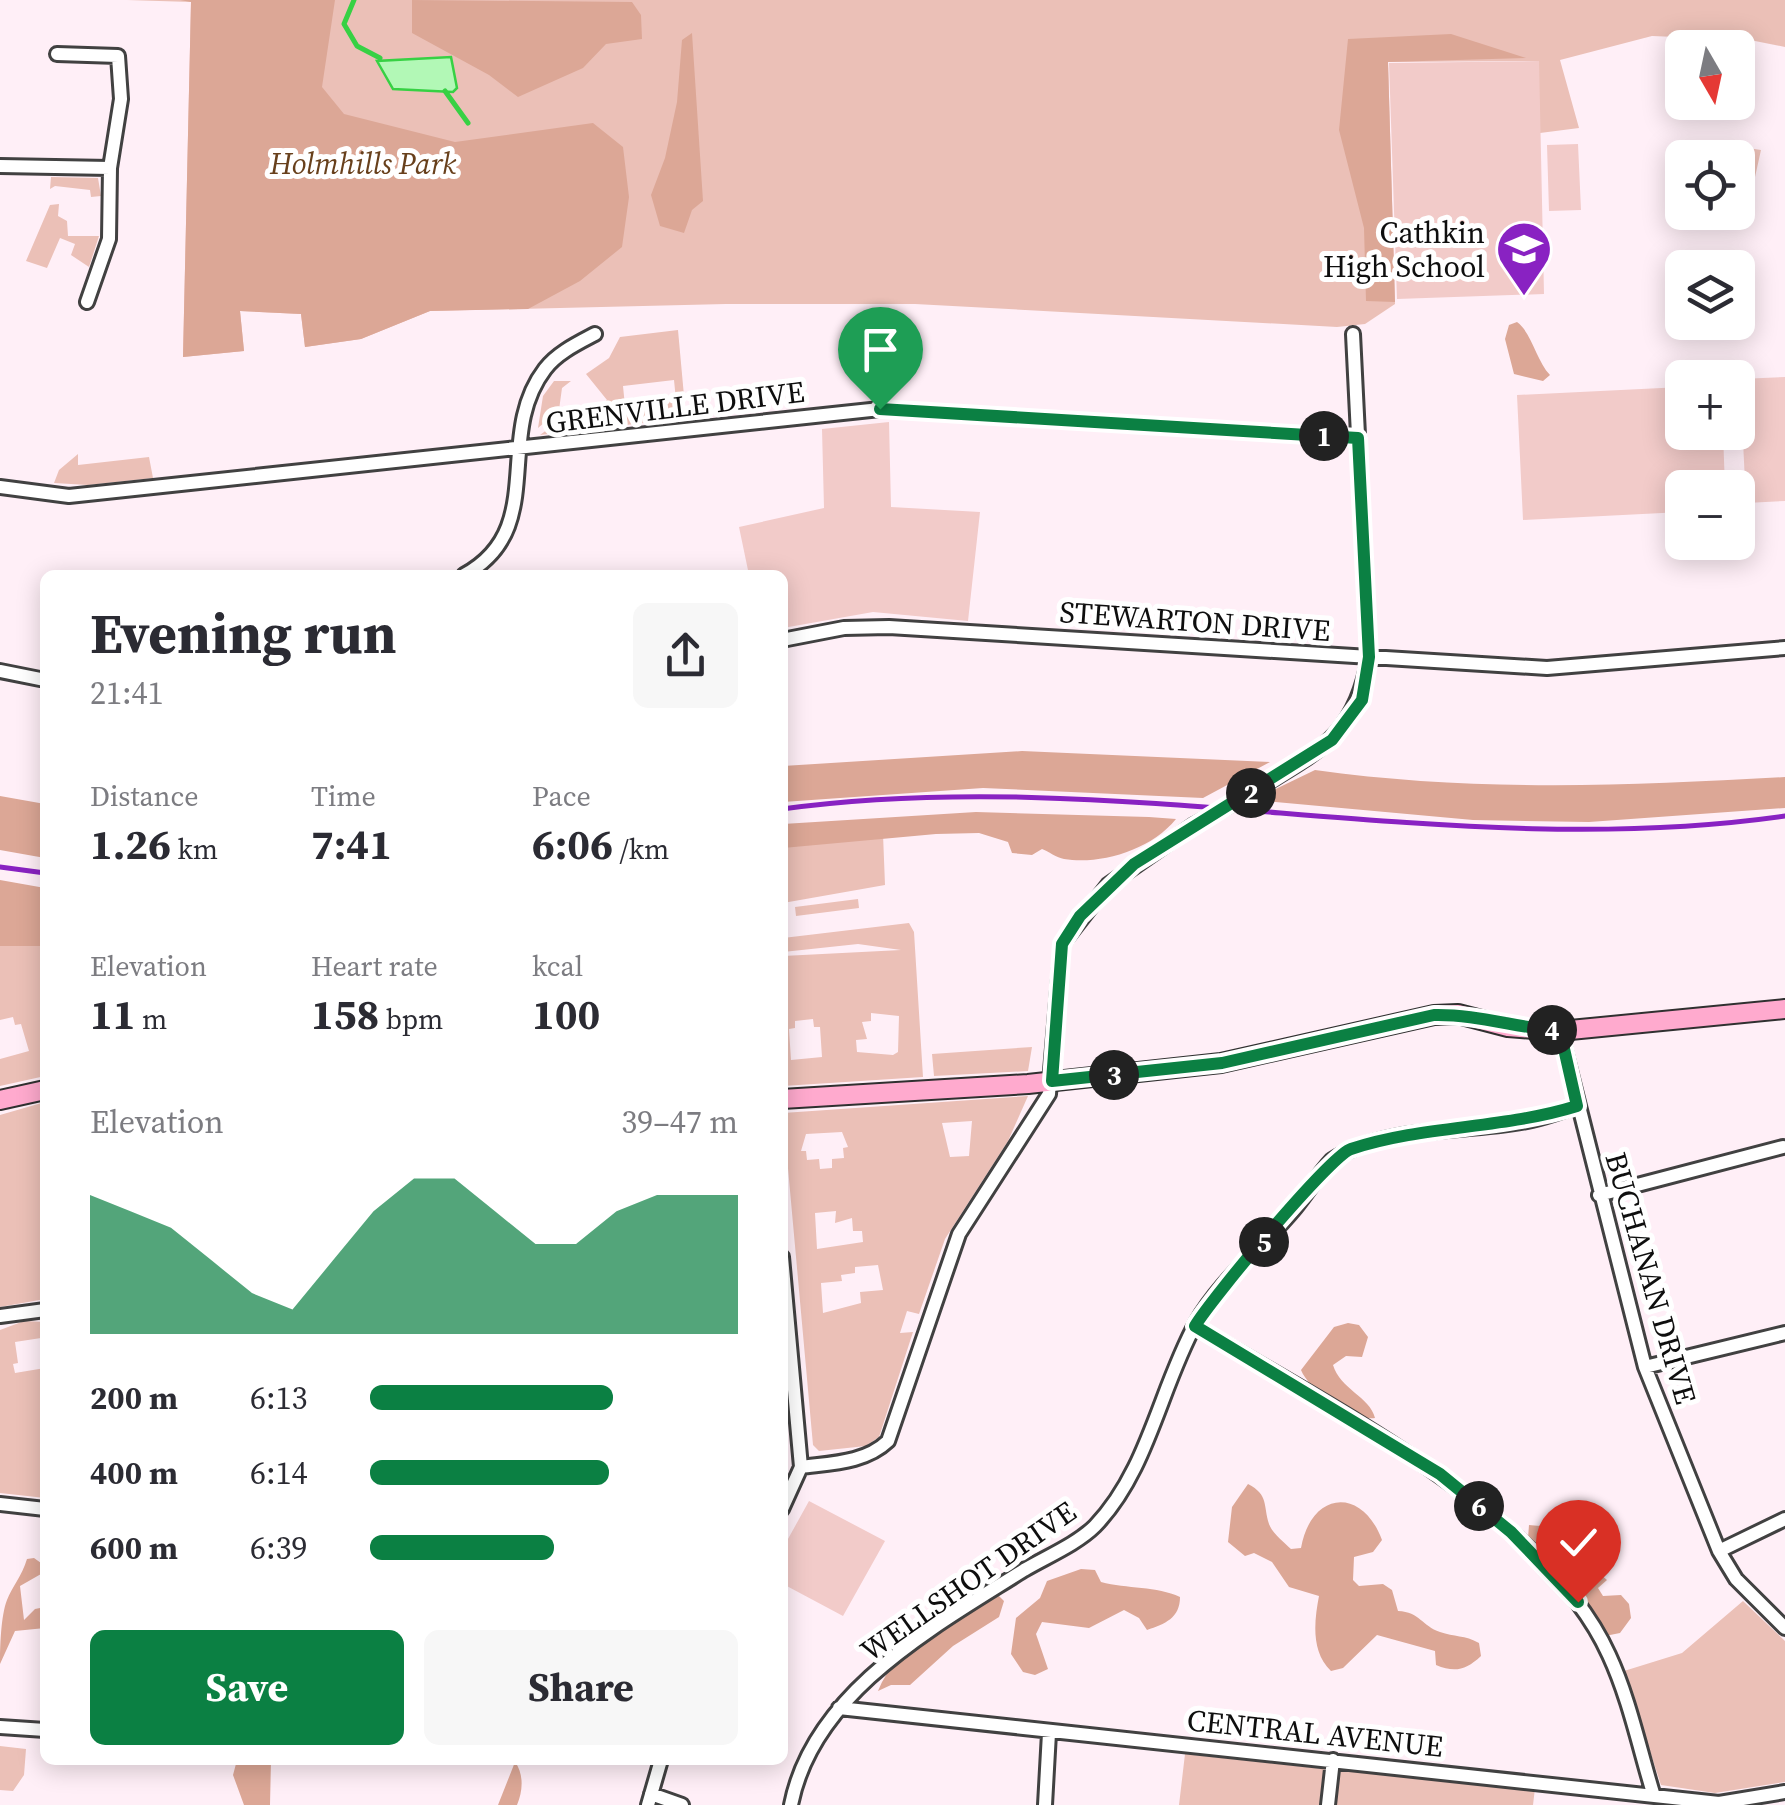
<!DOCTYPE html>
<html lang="en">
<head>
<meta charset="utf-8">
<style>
	body { margin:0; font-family:"Source Serif 4",serif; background:#f7f7f7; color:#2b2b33; height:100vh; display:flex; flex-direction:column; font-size:38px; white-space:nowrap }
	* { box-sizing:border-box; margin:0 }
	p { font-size:32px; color:#7c7c81 }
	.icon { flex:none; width:55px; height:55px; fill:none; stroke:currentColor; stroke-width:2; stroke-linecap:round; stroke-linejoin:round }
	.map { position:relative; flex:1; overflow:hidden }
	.drawer { position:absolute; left:40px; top:570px; width:748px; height:1195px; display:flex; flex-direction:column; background:#fff; border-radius:15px; box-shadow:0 5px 25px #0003 }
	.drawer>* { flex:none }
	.needle { width:65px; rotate:171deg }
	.tools { position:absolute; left:1665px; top:30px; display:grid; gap:20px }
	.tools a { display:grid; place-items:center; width:90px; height:90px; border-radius:15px; background:#fff; box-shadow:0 5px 25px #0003; font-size:50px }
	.pin { position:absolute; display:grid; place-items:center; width:85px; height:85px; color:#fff; margin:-102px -42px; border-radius:50% 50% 50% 0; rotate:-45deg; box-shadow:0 0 10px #0007 }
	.pin .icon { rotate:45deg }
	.km { position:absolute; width:50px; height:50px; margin:-25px; border-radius:50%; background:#222; color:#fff; font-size:28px; line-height:50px; text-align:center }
	.round { display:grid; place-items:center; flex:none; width:105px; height:105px; border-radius:15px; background:#f7f7f7 }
	.head { display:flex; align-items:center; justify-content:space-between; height:170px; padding:0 50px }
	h1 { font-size:55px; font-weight:700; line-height:75px }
	.metrics { display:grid; grid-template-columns:repeat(3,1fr); gap:15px; height:170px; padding:10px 50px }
	.metrics div { display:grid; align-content:center }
	.metrics b { font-size:42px; font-weight:700 }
	.metrics small { font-size:28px; font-weight:400 }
	.metrics p { font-size:28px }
	.chart { height:280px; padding:20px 50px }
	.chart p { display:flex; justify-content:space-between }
	.chart svg { width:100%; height:180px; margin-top:10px; fill:#0b8043; opacity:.7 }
	.cta { display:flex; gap:20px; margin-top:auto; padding:20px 50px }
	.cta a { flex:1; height:115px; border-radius:15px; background:#0b8043; color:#fff; font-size:40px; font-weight:700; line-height:115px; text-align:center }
	.cta a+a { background:#f7f7f7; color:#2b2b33 }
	ul { padding:0 50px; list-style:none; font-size:32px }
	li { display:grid; grid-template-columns:160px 120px 1fr; align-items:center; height:75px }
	li i { height:25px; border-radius:12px; background:#0b8043 }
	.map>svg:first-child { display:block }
</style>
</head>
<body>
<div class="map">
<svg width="1785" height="1805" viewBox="0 0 1785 1805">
	<rect width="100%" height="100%" fill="#ffeff7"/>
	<path fill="#ebc0b7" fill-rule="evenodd" d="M127 0H1785V47L1750 40 1652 36 1560 60 1579 128 1540 133 1538 61 1388 62 1395 304 1365 324 1337 327 915 304H726L430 311 361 339 305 347 301 314 240 311 244 351 183 357 191 2Z
		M1722 144 1761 150 1751 195 1738 196V158L1722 157Z
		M51 177 98 178 101 196 91 197 90 190 55 186 50 189Z
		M59 204 58 216 67 221 68 236H99L89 267 71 255 75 244 60 238 47 268 26 261 50 205Z
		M678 330 686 418 540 435 564 417 589 416 607 400 586 374 609 358 620 337ZM674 380 676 400 625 406 623 386Z
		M554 381H571L562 388 559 410 538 428 543 396Z
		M78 454V465L149 457 153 478 88 485 54 483 59 470Z
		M883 834 885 885 783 903 782 847Z
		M858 899 859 908 796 916 795 907Z
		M909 923 914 932 923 1077 783 1086V956L901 950 858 944 783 952V938ZM871 1013 899 1016 898 1052 893 1055 857 1052 856 1040 867 1039 862 1022 871 1021ZM813 1019 814 1027H820L822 1057 791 1060 789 1029 795 1028V1021Z
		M0 946H45V1076L0 1086V1059L29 1051 21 1024 15 1025 13 1017 0 1020Z
		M1032 1047 1028 1071 934 1076 932 1054Z
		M1028 1096 1008 1141 945 1239 919 1314 907 1311 900 1333 913 1332 879 1437 866 1446 819 1451 813 1445 783 1113ZM972 1121 969 1156 950 1157 942 1123ZM842 1132 848 1147 843 1148 844 1158 832 1159V1168L820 1169 819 1159 807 1160 806 1151H801L806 1134ZM836 1211 835 1223 852 1218 853 1231H862L863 1242 817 1249 815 1213ZM878 1265 883 1290 860 1292 861 1303 823 1313 821 1283 842 1281 841 1275 855 1273V1267Z
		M45 1102V1299L0 1307V1115Z
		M24 1321 45 1322V1358L41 1338 15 1342 18 1363 13 1364 15 1373 45 1368V1498L0 1493V1330Z
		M1743 1601 1785 1641V1782L1715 1793 1661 1785 1624 1671 1682 1653Z
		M0 1746 26 1749 24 1775 13 1791 0 1790Z
		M1185 1754 1325 1769 1321 1805H1179Z
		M1337 1770 1535 1788 1533 1805H1334Z"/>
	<path fill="#dca796" d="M335 0 322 87 344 114 455 142 593 123 623 147 629 197 622 247 580 281 528 309 430 311 361 339 305 347 301 314 240 311 244 351 183 357 191 2 180 0Z
		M412 0 632 2 641 15 642 39 606 44 583 68 518 97 489 75 412 33Z
		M692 33 703 201 692 210 684 233 660 226 651 195 665 158 677 102 682 40Z
		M1451 34 1526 58 1388 62 1395 302 1366 301 1364 228 1339 130 1348 39Z
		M1517 322C1532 333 1536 360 1550 375L1543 381 1514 374 1505 339 1509 325Z
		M1022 751 1270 762 1203 798 983 788 783 802V766Z
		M1315 770C1472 792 1627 786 1785 777V808L1589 822 1473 820 1253 800Z
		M0 796 45 804V858L0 850Z
		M976 812 1149 817 1176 819C1150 851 1099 865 1064 859 1057 858 1048 851 1042 849L1032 855 1012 853 1008 842 979 833 936 834 783 848V824Z
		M0 880 45 888 41 946H0Z
		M1348 1323 1359 1325 1368 1337 1362 1357 1346 1356 1333 1365C1340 1389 1370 1397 1375 1418 1353 1422 1309 1390 1301 1370L1334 1327Z
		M1248 1484C1269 1495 1263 1505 1269 1524 1272 1533 1284 1542 1291 1549L1301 1548C1311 1491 1362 1486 1382 1540L1373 1552 1354 1557 1353 1580 1359 1586 1383 1584 1392 1590 1398 1611C1420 1612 1422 1626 1440 1632 1454 1637 1465 1635 1479 1643L1481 1656C1466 1670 1455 1673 1436 1665L1435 1651 1377 1635 1343 1668 1331 1671C1311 1652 1314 1622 1319 1596L1289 1587 1272 1562 1254 1553 1245 1556 1228 1542 1232 1507Z
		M1529 1525 1562 1528 1566 1543 1591 1535 1601 1541 1604 1553 1594 1569 1607 1580 1598 1588 1603 1596 1621 1595 1629 1604 1631 1618 1620 1633 1605 1636 1581 1597 1528 1538Z
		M34 1558 41 1563V1574L20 1586 24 1620 35 1609 45 1607V1628L15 1631 0 1664C0 1647 1 1615 7 1600 12 1587 22 1576 27 1559Z
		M1081 1569 1095 1570 1101 1582C1127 1589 1157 1586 1180 1597 1180 1618 1165 1624 1147 1630L1139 1618 1124 1610 1089 1628 1042 1622 1036 1634 1048 1669 1035 1675 1023 1672 1011 1654 1016 1618 1040 1598 1047 1581Z
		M998 1595 1004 1601 999 1617 953 1646 910 1685H891L878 1691C897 1643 955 1619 998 1595Z
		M237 1760H271L270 1805H244L233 1775Z
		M515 1762C524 1774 523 1791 517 1805H498Z"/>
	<path fill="#f2cbc9" d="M1539 61 1544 294 1397 299 1389 63Z
		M1578 144 1581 210 1549 211 1547 145Z
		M1785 377V501L1746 503 1740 379Z
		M1682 387V432L1723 433 1725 487 1682 488V512L1523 520 1517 395Z
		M889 422 891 507 980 512 968 621 873 612 783 628 782 575H749L739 527 824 508 822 429Z
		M809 1501 885 1541 843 1616 783 1584V1548Z"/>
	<path fill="#b2f8b6" stroke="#37d144" stroke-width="2.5" d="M451 57 457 88 453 92 393 89 377 61Z"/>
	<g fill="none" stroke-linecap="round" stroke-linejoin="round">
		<path stroke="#37d144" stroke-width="5" d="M354 0 344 24 357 46 380 58
			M445 91 468 123"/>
		<g stroke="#414141" stroke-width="18">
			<path id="street" d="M57 54 118 56 121 99 110 168 109 239 87 302
				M0 166 110 168
				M0 487 69 496 880 409 1358 438
				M464 575C549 529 493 437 545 369 557 353 578 343 595 334
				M782 640 844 628 889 627 1547 668 1785 648
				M0 671 45 680
				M1244 797C1312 753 1354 743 1369 657L1353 334
				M1560 1031 1645 1367 1719 1551 1736 1579 1785 1628
				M1599 1195 1783 1147
				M782 1257 801 1467 782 1509
				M0 1316 45 1310
				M1195 1326C1324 1404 1545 1513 1609 1655 1629 1698 1639 1747 1653 1793
				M1645 1367 1785 1333
				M801 1467C831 1463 865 1463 888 1441L959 1234 1049 1094 1062 944 1108 885 1194 825
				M0 1504 45 1509
				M1719 1551 1785 1519
				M839 1708 1719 1803 1785 1792
				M0 1727 45 1730
				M651 1794 682 1805
				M648 1805 661 1760
				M791 1805C813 1692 934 1627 1024 1570 1046 1557 1077 1544 1095 1526 1148 1471 1160 1388 1196 1323 1221 1279 1263 1247 1295 1208 1308 1192 1318 1175 1332 1160 1388 1124 1468 1134 1532 1120 1547 1117 1562 1111 1577 1106
				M1045 1805 1049 1733
				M1328 1805 1333 1760"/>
		</g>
		<g stroke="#303030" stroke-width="22">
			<path id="secondary" d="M782 1099 1028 1084 1221 1063 1434 1015 1458 1014 1508 1027 1560 1031 1785 1009
				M0 1100 45 1090"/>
		</g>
		<use href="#street" stroke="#fff" stroke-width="12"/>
		<use href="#secondary" stroke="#ffaace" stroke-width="18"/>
		<path stroke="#8922c2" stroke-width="5" d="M782 809C1117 763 1451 864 1785 816
			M0 867 45 873"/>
		<g stroke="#414141" stroke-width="18" stroke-linecap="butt">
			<path id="street-bridge" d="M1194 825 1244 797"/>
		</g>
		<use href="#street-bridge" stroke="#fff" stroke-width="12"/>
	</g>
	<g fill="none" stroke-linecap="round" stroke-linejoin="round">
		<g stroke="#fff" stroke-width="20">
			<path id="route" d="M880 409 1358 438 1369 657 1362 700 1332 740 1134 864 1080 916 1062 944 1052 1081 1222 1063 1434 1015C1476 1014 1518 1028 1560 1031L1577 1106C1503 1129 1424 1125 1351 1149 1330 1156 1211 1299 1195 1326L1440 1474 1511 1532 1578 1602"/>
		</g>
		<use href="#route" stroke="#0b8043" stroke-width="12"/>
	</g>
	<defs>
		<g id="school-pin" transform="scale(2.875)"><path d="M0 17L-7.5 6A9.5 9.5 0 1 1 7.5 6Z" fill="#8922c2" stroke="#fff"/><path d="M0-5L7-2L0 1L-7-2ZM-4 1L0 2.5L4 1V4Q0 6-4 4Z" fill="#fff"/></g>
	</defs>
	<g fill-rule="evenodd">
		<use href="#school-pin" x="1524" y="249"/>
	</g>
	<g text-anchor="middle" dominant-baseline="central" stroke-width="10" stroke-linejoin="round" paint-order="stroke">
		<g font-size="30" font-style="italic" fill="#68401c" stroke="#fff">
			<text x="363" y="163">Holmhills Park</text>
		</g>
		<g font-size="30" fill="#0e0e0e" stroke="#fff" text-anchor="end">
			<text x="1485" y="232">Cathkin<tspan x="1485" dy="34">High School</tspan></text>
		</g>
		<g font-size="30" fill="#0e0e0e" stroke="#fff">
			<text transform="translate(675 407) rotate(-7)">GRENVILLE DRIVE</text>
			<text transform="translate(1195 621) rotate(4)">STEWARTON DRIVE</text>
			<text transform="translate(1651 1278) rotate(74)">BUCHANAN DRIVE</text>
			<text transform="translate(968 1581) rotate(-35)">WELLSHOT DRIVE</text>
			<text transform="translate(1315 1733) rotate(6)">CENTRAL AVENUE</text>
		</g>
	</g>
</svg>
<div class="tools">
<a><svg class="needle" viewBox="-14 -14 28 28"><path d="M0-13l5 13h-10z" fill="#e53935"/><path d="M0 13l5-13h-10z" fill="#7c7c81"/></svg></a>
<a><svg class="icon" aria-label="locate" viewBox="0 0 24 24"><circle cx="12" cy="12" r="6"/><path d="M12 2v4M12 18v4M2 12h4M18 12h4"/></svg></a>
<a><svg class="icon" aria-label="layers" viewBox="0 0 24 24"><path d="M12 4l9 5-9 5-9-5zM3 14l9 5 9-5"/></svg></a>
<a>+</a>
<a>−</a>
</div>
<div class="pin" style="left:880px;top:409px;background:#1e9e55"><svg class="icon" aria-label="arrive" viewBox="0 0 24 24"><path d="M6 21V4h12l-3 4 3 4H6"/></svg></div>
<div class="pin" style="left:1578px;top:1602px;background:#d93025"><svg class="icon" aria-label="check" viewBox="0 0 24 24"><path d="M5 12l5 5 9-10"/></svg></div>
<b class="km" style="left:1324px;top:436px">1</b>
<b class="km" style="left:1251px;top:793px">2</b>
<b class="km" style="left:1114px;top:1075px">3</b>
<b class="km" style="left:1552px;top:1030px">4</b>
<b class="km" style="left:1264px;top:1242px">5</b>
<b class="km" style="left:1479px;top:1506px">6</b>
<section class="drawer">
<div class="head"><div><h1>Evening run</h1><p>21:41</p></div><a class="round"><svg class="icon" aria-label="share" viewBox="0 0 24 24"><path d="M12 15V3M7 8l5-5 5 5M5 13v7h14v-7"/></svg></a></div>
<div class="metrics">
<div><p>Distance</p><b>1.26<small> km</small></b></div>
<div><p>Time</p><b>7:41</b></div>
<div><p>Pace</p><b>6:06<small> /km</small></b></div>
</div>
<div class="metrics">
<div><p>Elevation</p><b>11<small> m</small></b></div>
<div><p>Heart rate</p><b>158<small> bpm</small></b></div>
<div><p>kcal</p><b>100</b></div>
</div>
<div class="chart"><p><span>Elevation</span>39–47 m</p>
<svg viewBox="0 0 160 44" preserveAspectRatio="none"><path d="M0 44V10L10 14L20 18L30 26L40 34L50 38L60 26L70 14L80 6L90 6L100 14L110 22L120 22L130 14L140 10L150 10L160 10V44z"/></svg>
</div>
<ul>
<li><b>200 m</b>6:13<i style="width:66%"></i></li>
<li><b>400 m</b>6:14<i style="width:65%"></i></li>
<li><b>600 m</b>6:39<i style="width:50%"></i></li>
</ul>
<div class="cta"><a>Save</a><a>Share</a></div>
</section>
</div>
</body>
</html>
